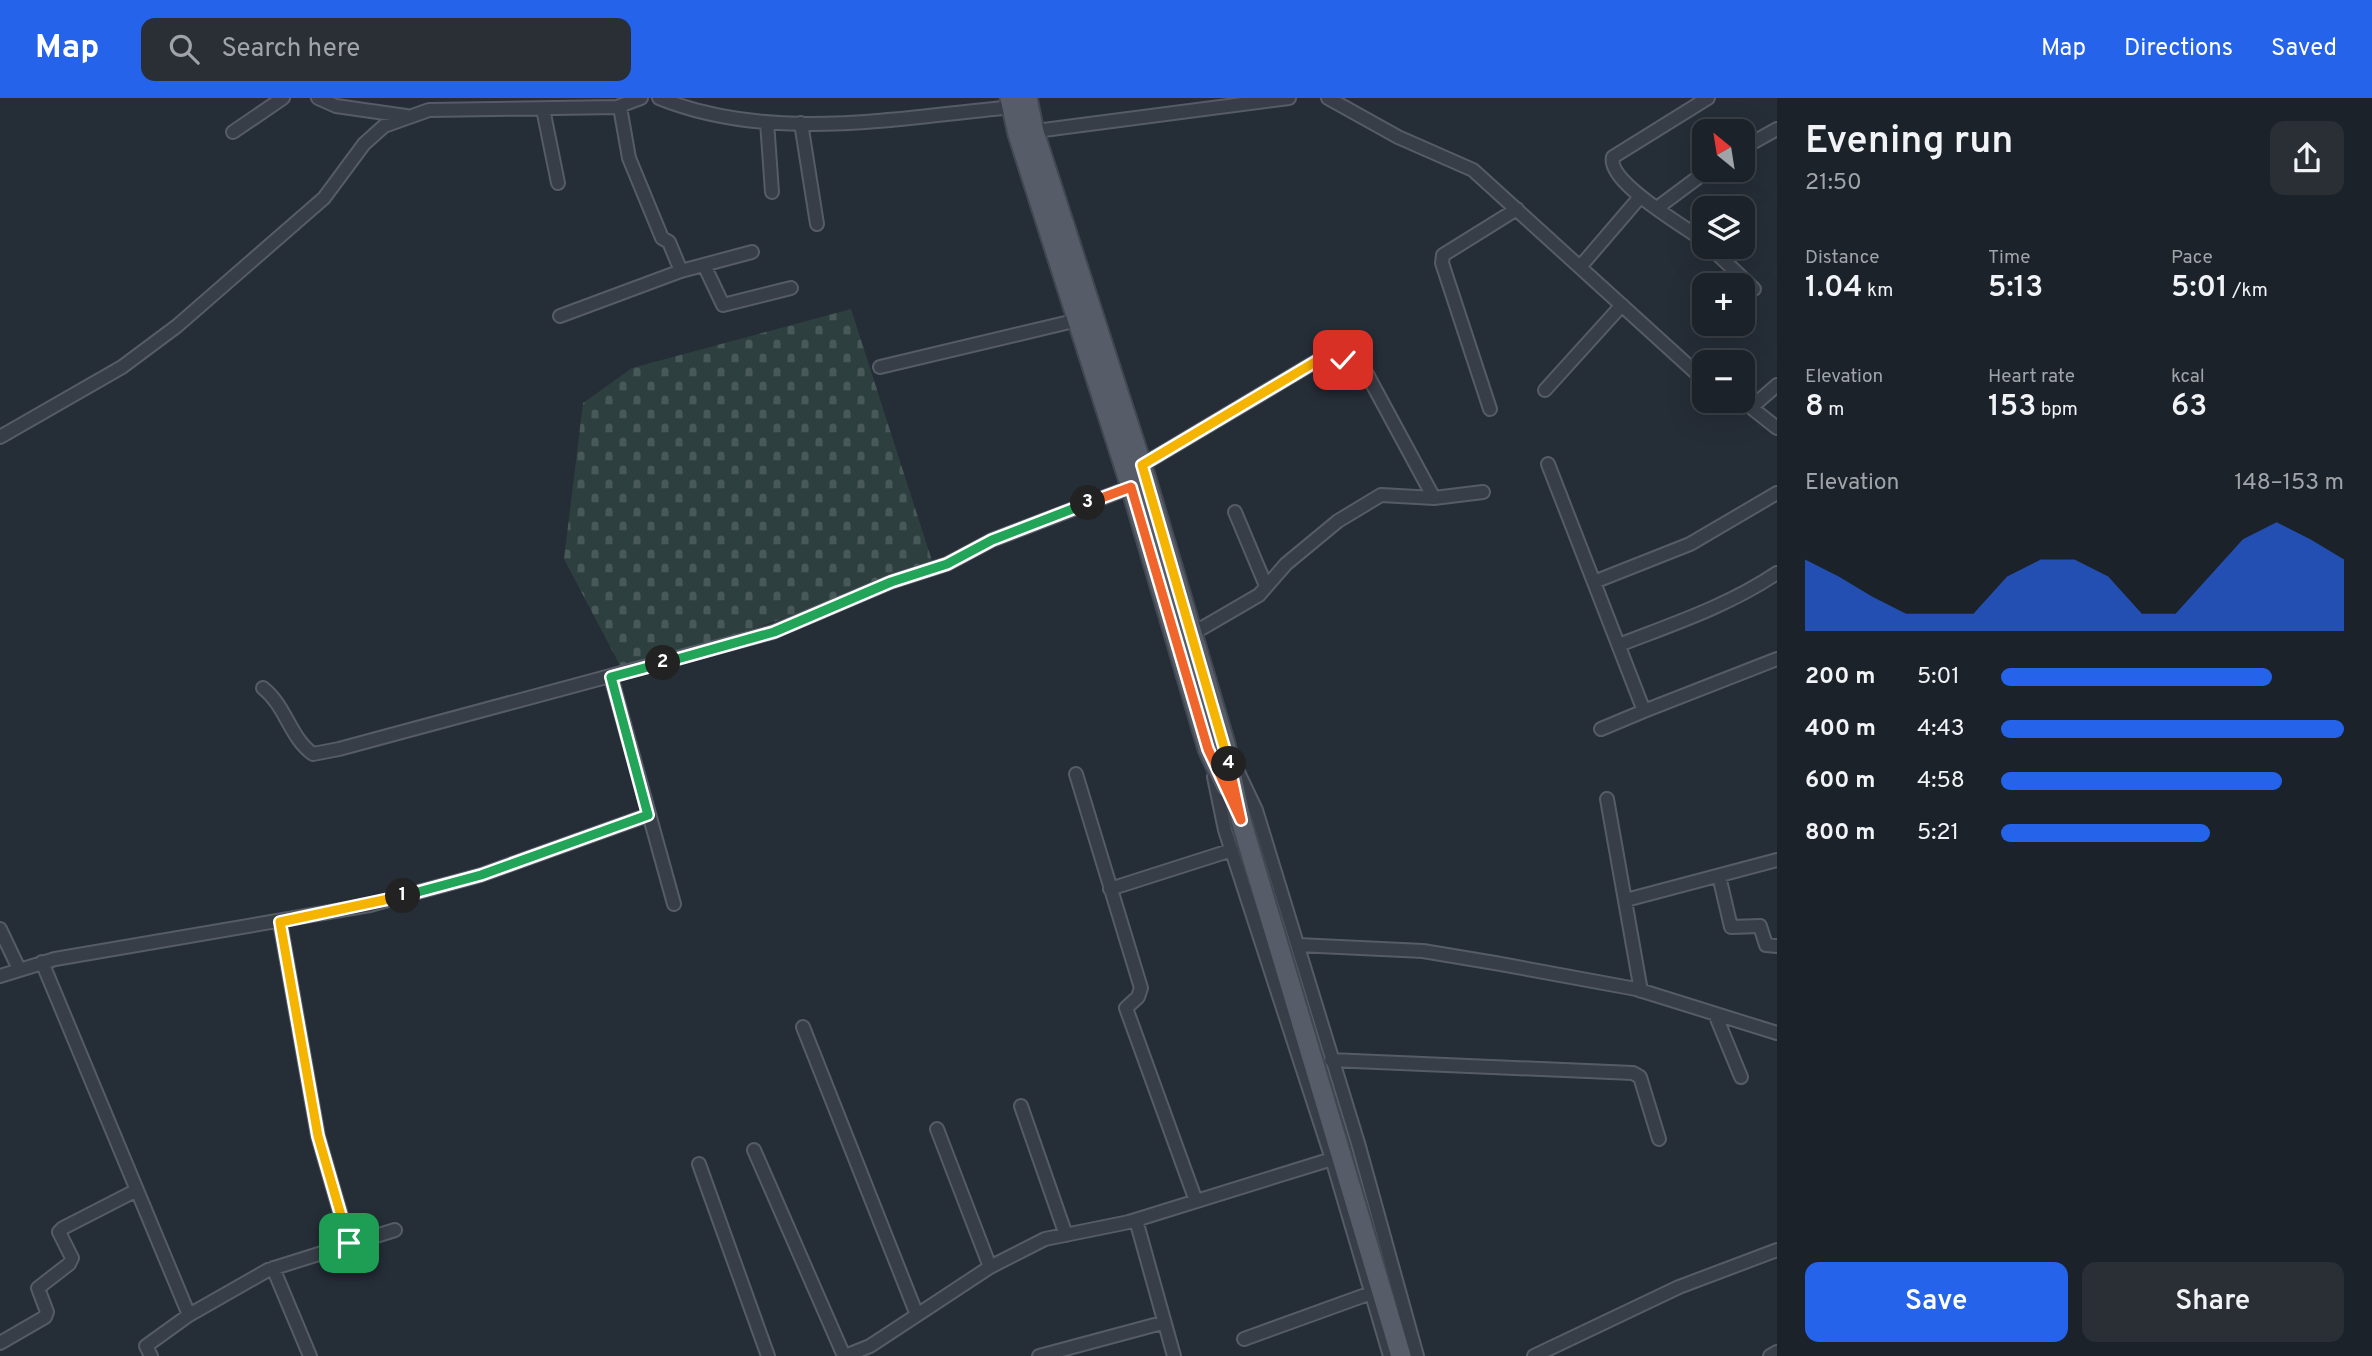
<!DOCTYPE html>
<html lang="en">
<head>
<meta charset="utf-8">
<style>
	body { margin:0; font-family:Overpass,sans-serif; background:#292f35; color:#f1f3f6; height:100vh; display:flex; flex-direction:column; font-size:26px; white-space:nowrap }
	* { box-sizing:border-box; margin:0 }
	p { font-size:23px; color:#a0a4a8 }
	.icon { flex:none; width:38px; height:38px; fill:none; stroke:currentColor; stroke-width:2; stroke-linecap:round; stroke-linejoin:round }
	.map { position:relative; flex:1; overflow:hidden }
	.drawer { display:flex; flex-direction:column; background:#1c2229; width:595px }
	.drawer>* { flex:none }
	.needle { width:46px; rotate:330deg }
	.buttons { position:absolute; left:1692px; top:21px; display:grid; gap:14px }
	.buttons a { display:grid; place-items:center; width:63px; height:63px; border-radius:14px; background:#1c2229; box-shadow:0 7px 28px #0002,0 0 0 2px #3a3f46; font-size:35px }
	.pin { position:absolute; display:grid; place-items:center; width:60px; height:60px; color:#fff; margin:-30px; border-radius:14px; box-shadow:0 4px 10px #0006 }
	.km { position:absolute; width:35px; height:35px; margin:-18px; border-radius:50%; background:#222; color:#fff; font-size:19px; line-height:35px; text-align:center }
	.round { display:grid; place-items:center; flex:none; width:74px; height:74px; border-radius:14px; background:#292f35 }
	.head { display:flex; align-items:center; justify-content:space-between; height:119px; padding:0 28px }
	h1 { font-size:38px; font-weight:600; line-height:52px }
	.metrics { display:grid; grid-template-columns:repeat(3,1fr); gap:10px; height:119px; padding:7px 28px }
	.metrics div { display:grid; align-content:center }
	.metrics b { font-size:30px; font-weight:600 }
	.metrics small { font-size:19px; font-weight:400 }
	.metrics p { font-size:19px }
	.chart { height:196px; padding:14px 28px }
	.chart p { display:flex; justify-content:space-between }
	.chart svg { width:100%; height:126px; margin-top:7px; fill:#2563eb; opacity:.7 }
	.cta { display:flex; gap:14px; margin-top:auto; padding:14px 28px }
	.cta a { flex:1; height:80px; border-radius:14px; background:#2563eb; color:#fff; font-size:28px; font-weight:600; line-height:80px; text-align:center }
	.cta a+a { background:#292f35; color:#f1f3f6 }
	ul { padding:0 28px; list-style:none; font-size:23px }
	li { display:grid; grid-template-columns:112px 84px 1fr; align-items:center; height:52px }
	li i { height:18px; border-radius:9px; background:#2563eb }
	header { display:flex; align-items:center; gap:42px; box-sizing:border-box; height:98px; padding:0 35px; background:#2563eb; color:#fff }
	header strong { font-size:33px }
	nav { display:flex; gap:38px; margin-inline-start:auto; font-size:24px }
	.search { width:490px; height:63px; background:#292f35; display:flex; align-items:center; gap:18px; box-sizing:border-box; padding:0 24px; border-radius:14px; color:#a0a4a8; font-size:26px }
	main { display:flex; flex:1; min-height:0 }
	.map>svg:first-child { display:block }
</style>
</head>
<body>
<header>
<strong>Map</strong>
<div class="search"><svg class="icon" aria-label="search" viewBox="0 0 24 24"><circle cx="10" cy="10" r="6"/><path d="M15 15l6 6"/></svg>Search here</div>
<nav><a>Map</a><a>Directions</a><a>Saved</a></nav>
</header>
<main>
<div class="map">
<svg width="1777" height="1258" viewBox="0 0 1777 1258">
	<defs>
		<pattern id="cemetery-stones" width="16" height="16" patternUnits="userSpaceOnUse" patternTransform="scale(1.75)"><rect width="16" height="16" fill="#2d3f3f"/><path d="M2 7V4a2 2 0 0 1 4 0v3zM10 15v-3a2 2 0 0 1 4 0v3z" fill="#495959"/></pattern>
	</defs>
	<rect width="100%" height="100%" fill="#252d37"/>
	<path fill="url(#cemetery-stones)" d="M851 211 934 469 624 575 564 461 583 305 632 270Z"/>
	<g fill="none" stroke-linecap="round" stroke-linejoin="round">
		<g stroke="#565c66" stroke-width="16">
			<path id="street" d="M318 0 336 8 406 18
				M659 0C770 45 896 20 1013 9
				M1328 0 1398 39 1473 72 1704 282
				M620 9 629 60 662 140 669 144 681 173
				M543 11 558 85
				M767 24 772 94
				M801 25 817 126
				M233 34 283 0
				M1028 34 1289 0
				M1743 50 1777 31
				M1657 110 1708 72
				M1704 143C1686 129 1606 84 1613 59L1708 0
				M1710 149 1754 191
				M704 167 723 207 791 190
				M1580 169 1640 99
				M560 218 681 173 752 154
				M880 269 1078 222
				M1545 292 1622 207
				M1743 303 1777 330
				M1753 308 1777 287
				M1490 311 1442 165 1443 157 1517 111
				M0 339 122 269 177 228 324 100 364 46 384 28 429 12 617 9 641 0
				M1548 366 1644 613 1777 561
				M1142 367 1320 261 1361 265 1434 400
				M1235 414 1266 488
				M1594 484 1690 446 1777 395
				M1192 536 1259 497 1286 466 1338 423 1381 397 1434 400 1483 394
				M1619 547C1673 526 1728 508 1777 475
				M611 579 674 806
				M263 590C286 608 290 640 313 656L339 651 773 534 891 484 947 466 992 442 1131 389
				M1601 631 1644 613
				M1237 672 1256 712 1358 1045 1417 1258
				M1076 676 1141 890 1138 899 1126 910 1196 1103
				M1214 679 1225 732 1332 1061 1390 1258
				M1607 701 1641 893
				M1719 778 1731 829 1760 828 1766 847 1777 848
				M1110 791 1232 752
				M1626 802 1777 762
				M280 824 318 1038 349 1145
				M0 831 19 871
				M1298 847 1423 853 1495 865 1636 891 1777 935
				M42 864 189 1217
				M0 878 55 861 370 807 481 777 648 717
				M1715 916 1741 979
				M803 929 917 1217
				M1331 962 1633 975 1640 979 1659 1041
				M1021 1008 1066 1137
				M937 1031 990 1169
				M754 1052 844 1258
				M699 1066 768 1258
				M1136 1122 1174 1258
				M273 1170 310 1258
				M1244 1241 1371 1195
				M0 1245 45 1219 47 1214 38 1190 69 1166 72 1160 59 1134 63 1130 137 1092
				M151 1258 146 1248 189 1217 268 1172 395 1132
				M845 1258 870 1248 990 1169 1045 1141 1129 1124 1332 1061
				M1039 1258 1162 1225
				M1534 1258 1679 1189 1777 1152
				M1770 1258 1777 1254"/>
		</g>
		<g stroke="#414851" stroke-width="23">
			<path id="primary" d="M1010 0 1018 36 1131 389 1208 651 1226 689
				M1027 0 1034 34 1147 384 1225 646 1241 722 1401 1258"/>
		</g>
		<use href="#street" stroke="#383e48" stroke-width="12"/>
		<use href="#primary" stroke="#565d68" stroke-width="19"/>
	</g>
	<g fill="none" stroke-linecap="round" stroke-linejoin="round">
		<g stroke="#fff" stroke-width="14">
			<path id="split-1" d="M349 1145 318 1038 280 824 403 798"/>
		</g>
		<g stroke="#fff" stroke-width="14">
			<path id="split-2" d="M403 798 481 777 648 717 611 579 663 565"/>
		</g>
		<g stroke="#fff" stroke-width="14">
			<path id="split-3" d="M663 565 774 534 891 484 947 466 992 442 1088 405"/>
		</g>
		<g stroke="#fff" stroke-width="14">
			<path id="split-4" d="M1088 405 1131 389 1208 651 1241 722 1229 666"/>
		</g>
		<g stroke="#fff" stroke-width="14">
			<path id="split-5" d="M1229 666 1142 367 1320 261 1343 262"/>
		</g>
		<use href="#split-1" stroke="#f5b400" stroke-width="9"/>
		<use href="#split-2" stroke="#22a559" stroke-width="9"/>
		<use href="#split-3" stroke="#22a559" stroke-width="9"/>
		<use href="#split-4" stroke="#f0652b" stroke-width="9"/>
		<use href="#split-5" stroke="#f5b400" stroke-width="9"/>
	</g>
</svg>
<div class="buttons">
<a><svg class="needle" viewBox="-14 -14 28 28"><path d="M0-13l5 13h-10z" fill="#e53935"/><path d="M0 13l5-13h-10z" fill="#a0a4a8"/></svg></a>
<a><svg class="icon" aria-label="layers" viewBox="0 0 24 24"><path d="M12 4l9 5-9 5-9-5zM3 14l9 5 9-5"/></svg></a>
<a>+</a>
<a>−</a>
</div>
<div class="pin" style="left:349px;top:1145px;background:#1e9e55"><svg class="icon" aria-label="arrive" viewBox="0 0 24 24"><path d="M6 21V4h12l-3 4 3 4H6"/></svg></div>
<div class="pin" style="left:1343px;top:262px;background:#d93025"><svg class="icon" aria-label="check" viewBox="0 0 24 24"><path d="M5 12l5 5 9-10"/></svg></div>
<b class="km" style="left:403px;top:798px">1</b>
<b class="km" style="left:663px;top:565px">2</b>
<b class="km" style="left:1088px;top:405px">3</b>
<b class="km" style="left:1229px;top:666px">4</b>
</div>
<section class="drawer">
<div class="head"><div><h1>Evening run</h1><p>21:50</p></div><a class="round"><svg class="icon" aria-label="share" viewBox="0 0 24 24"><path d="M12 15V3M7 8l5-5 5 5M5 13v7h14v-7"/></svg></a></div>
<div class="metrics">
<div><p>Distance</p><b>1.04<small> km</small></b></div>
<div><p>Time</p><b>5:13</b></div>
<div><p>Pace</p><b>5:01<small> /km</small></b></div>
</div>
<div class="metrics">
<div><p>Elevation</p><b>8<small> m</small></b></div>
<div><p>Heart rate</p><b>153<small> bpm</small></b></div>
<div><p>kcal</p><b>63</b></div>
</div>
<div class="chart"><p><span>Elevation</span>148–153 m</p>
<svg viewBox="0 0 160 44" preserveAspectRatio="none"><path d="M0 44V19L10 25L20 32L30 38L40 38L50 38L60 25L70 19L80 19L90 25L100 38L110 38L120 25L130 12L140 6L150 12L160 19V44z"/></svg>
</div>
<ul>
<li><b>200 m</b>5:01<i style="width:79%"></i></li>
<li><b>400 m</b>4:43<i style="width:100%"></i></li>
<li><b>600 m</b>4:58<i style="width:82%"></i></li>
<li><b>800 m</b>5:21<i style="width:61%"></i></li>
</ul>
<div class="cta"><a>Save</a><a>Share</a></div>
</section>
</main>
</body>
</html>
